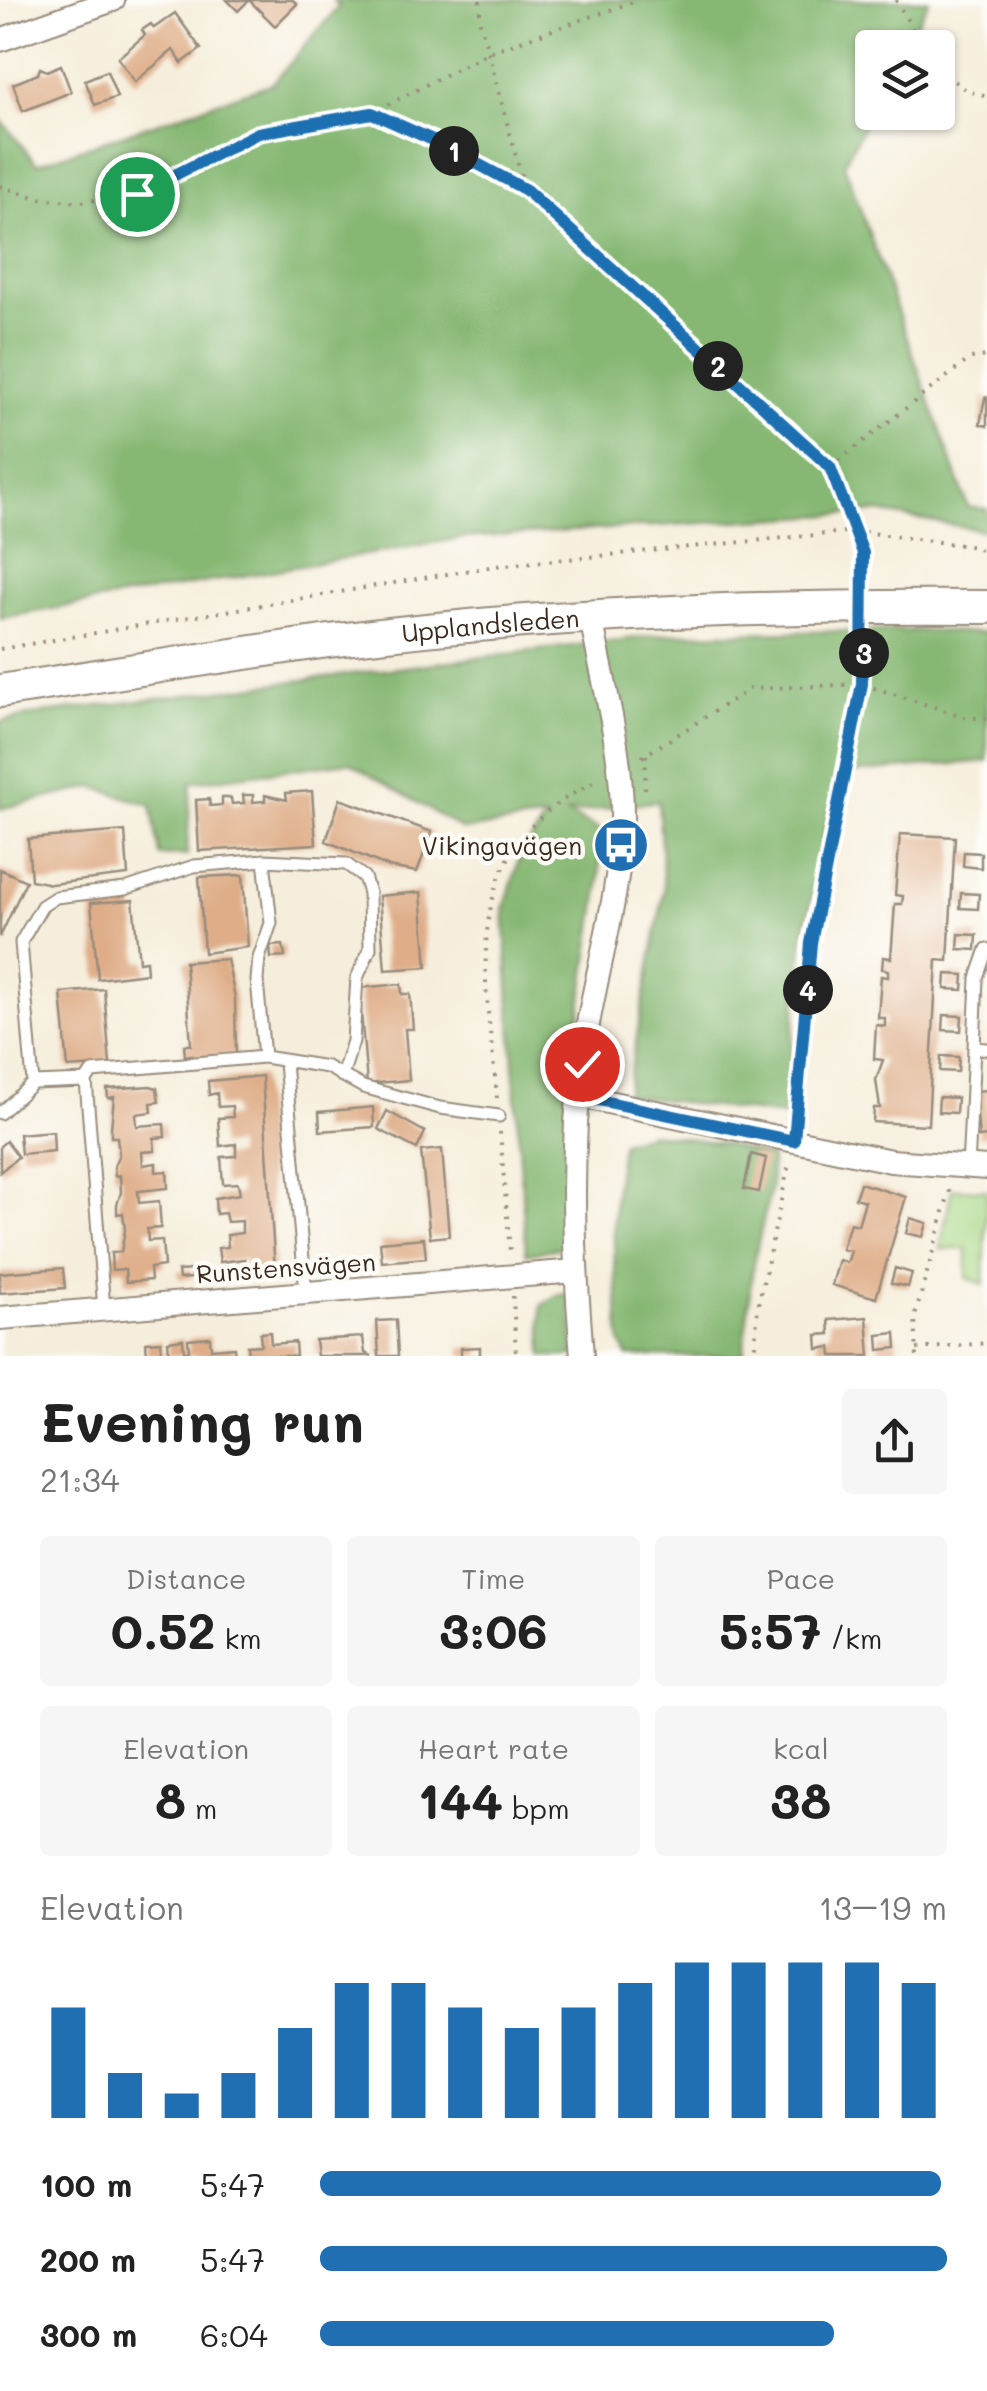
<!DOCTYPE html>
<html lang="en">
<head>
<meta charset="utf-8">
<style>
	body { margin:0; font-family:Mali,sans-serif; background:#f6f6f6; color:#222; height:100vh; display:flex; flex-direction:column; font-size:38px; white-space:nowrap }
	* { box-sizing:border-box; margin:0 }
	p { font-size:32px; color:#767676 }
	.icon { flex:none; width:55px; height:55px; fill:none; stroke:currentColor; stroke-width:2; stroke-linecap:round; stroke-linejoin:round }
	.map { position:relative; height:1356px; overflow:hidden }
	.drawer { display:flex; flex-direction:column; background:#fff; flex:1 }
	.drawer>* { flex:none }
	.buttons { position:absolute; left:855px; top:30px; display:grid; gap:20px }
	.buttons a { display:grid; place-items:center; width:100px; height:100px; border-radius:10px; background:#fff; box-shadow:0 2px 8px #0004; font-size:50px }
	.pin { position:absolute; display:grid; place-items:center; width:85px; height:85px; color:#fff; margin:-42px; border:5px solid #fff; border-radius:50%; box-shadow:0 2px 10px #0007 }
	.km { position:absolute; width:50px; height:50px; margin:-25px; border-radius:50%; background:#222; color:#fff; font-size:28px; line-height:50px; text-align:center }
	.round { display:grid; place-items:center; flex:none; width:105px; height:105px; border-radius:10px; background:#f6f6f6 }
	.overview { display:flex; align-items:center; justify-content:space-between; height:170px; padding:0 40px }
	h1 { font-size:55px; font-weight:800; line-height:75px }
	.figures { display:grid; grid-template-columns:repeat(3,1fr); gap:15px; height:170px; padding:10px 40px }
	.figures div { display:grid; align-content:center; border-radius:10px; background:#f6f6f6; text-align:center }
	.figures b { font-size:50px; font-weight:800 }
	.figures small { font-size:28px; font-weight:400 }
	.figures p { font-size:28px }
	.chart { height:280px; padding:20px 40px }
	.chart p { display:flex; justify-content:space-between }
	.chart svg { width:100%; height:180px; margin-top:10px; stroke:#1f6fb2; stroke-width:6 }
	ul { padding:0 40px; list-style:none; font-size:32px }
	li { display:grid; grid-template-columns:160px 120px 1fr; align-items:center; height:75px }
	li i { height:25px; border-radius:12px; background:#1f6fb2 }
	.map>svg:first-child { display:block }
</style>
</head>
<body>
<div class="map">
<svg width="987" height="1356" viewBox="0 0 987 1356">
	<rect width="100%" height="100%" fill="#fdfcf7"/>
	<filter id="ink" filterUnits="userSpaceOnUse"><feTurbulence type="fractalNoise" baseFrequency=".01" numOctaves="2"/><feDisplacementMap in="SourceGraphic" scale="20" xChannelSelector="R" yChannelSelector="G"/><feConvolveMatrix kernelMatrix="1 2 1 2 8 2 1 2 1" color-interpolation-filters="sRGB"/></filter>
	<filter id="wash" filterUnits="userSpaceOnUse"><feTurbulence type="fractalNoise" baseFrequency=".0048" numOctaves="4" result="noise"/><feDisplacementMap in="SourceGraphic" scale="40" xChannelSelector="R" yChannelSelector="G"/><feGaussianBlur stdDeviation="2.25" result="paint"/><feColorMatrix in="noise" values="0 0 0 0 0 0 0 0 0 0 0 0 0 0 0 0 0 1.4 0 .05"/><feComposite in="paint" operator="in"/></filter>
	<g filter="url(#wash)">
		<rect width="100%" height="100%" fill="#f6eedc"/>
		<path fill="#a8d886" stroke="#728152" stroke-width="2.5" d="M952 1189 987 1190 984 1284 967 1278V1249H940Z"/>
		<path fill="#86b873" stroke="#607148" stroke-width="2.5" d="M333 0H929L905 47 872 48V109L844 164 968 507 987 509V531L878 512 462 538 0 618V119L37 164 273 83 339 6Z
			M913 630 987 633V761L837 774 803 939 785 1116 626 1095 664 891 658 801 567 814 601 830 599 888 567 1099 566 1247 526 1254 504 910 520 856 546 818 463 830 349 762 191 782 187 855 160 856 151 805 93 787 0 809V722L44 713 666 634Z
			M651 1133 725 1144 771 1157V1187L753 1265 743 1356H627L621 1342C615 1274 608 1210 622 1142Z
			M570 1294 575 1356H543L541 1306 558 1295Z"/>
		<g id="blocks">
			<path fill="#dfae89" d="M227 0H293L297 4 275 26 249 0 238 11Z
				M175 13 201 49 182 63 173 50 135 82 118 58 145 35 142 30 151 24 154 28Z
				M61 65 71 92 23 111 13 84 38 74 40 68 47 71Z
				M107 71 117 97 95 105 85 80Z
				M985 397H987V426L980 424Z
				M312 791 316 844 199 851 196 800 209 799 210 806 222 805V798H231L232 804 244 803 243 795H253V802L265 801V795L287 800 286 793Z
				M340 799 432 832 417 872 389 867 326 841Z
				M125 831 128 875 51 884 31 880 28 839Z
				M900 834 955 837 948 961 937 960 928 1125 873 1122 874 1108H880L876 1080 883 1060 874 1059 876 1025 885 1026V1018H878L881 976 888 977V970L882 969 883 957 891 958 895 904H902L903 896 895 895Z
				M964 852 981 853V868L963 866Z
				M0 869 26 881 0 937Z
				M243 875 248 947 204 953 199 877Z
				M421 892 427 967 385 970 379 896Z
				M961 893 979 894 978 909 960 908Z
				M133 900 139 962 146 961 147 973 98 979 91 903Z
				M959 934 977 935 976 950 958 949Z
				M283 945 285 957 271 958 270 946Z
				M227 959 235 998 236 1054 192 1059V1055L185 1056 184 1045H191L185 962Z
				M946 974 964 975 963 990 945 989Z
				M401 984 402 994H410L413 1029H405L409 1080 367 1084 359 988Z
				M104 989 110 1065 68 1068 61 993Z
				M944 1015 962 1016 961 1031 943 1030Z
				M941 1056 959 1057 958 1072 940 1071Z
				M262 1076 275 1270 246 1273 245 1259 220 1262 218 1248 228 1247 227 1235 242 1233V1221L227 1222 225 1213 216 1214 215 1198 240 1194 238 1183 223 1184 221 1157 236 1156V1144L220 1146 218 1118 233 1117 232 1106 218 1107 217 1093 209 1095 208 1081Z
				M150 1086 157 1088 159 1102 151 1103 152 1112 136 1114 137 1126 164 1124 165 1137 154 1138 155 1151 142 1152 143 1165 156 1163V1172L167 1171 168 1188 138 1191 139 1203 159 1201 161 1228 147 1229 148 1241 162 1240 164 1266 150 1268 151 1280 126 1282 125 1269 112 1270 111 1253 121 1252 125 1230 123 1213 117 1214V1205L121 1192 120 1175 115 1176 114 1167 119 1154 117 1137H111V1128L114 1097 108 1098 107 1089Z
				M987 1090V1136L979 1137 975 1091Z
				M939 1097 957 1098 956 1113 938 1112Z
				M373 1107 374 1127 320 1131 319 1112Z
				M387 1111 425 1132 417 1149 378 1129Z
				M53 1131 54 1151 21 1154 19 1134Z
				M6 1141 18 1157 0 1172V1146Z
				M442 1149 449 1236 430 1238 421 1151Z
				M751 1154 766 1158 759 1192 744 1189Z
				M860 1183 906 1197 876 1298 832 1285 839 1260 847 1263 851 1251 842 1249 850 1223 858 1225 865 1201 855 1198Z
				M910 1218 927 1223 923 1237 906 1233Z
				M424 1238 426 1258 382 1262 380 1242Z
				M63 1268 65 1288 0 1293V1273Z
				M895 1268 912 1273 908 1287 891 1283Z
				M192 1270V1278L179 1279 178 1271Z
				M867 1317 870 1356H832L831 1347 818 1349 817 1335 830 1334 829 1320Z
				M396 1320 398 1356H379L377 1321Z
				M270 1332 271 1344 295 1342 296 1356H248L247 1346 261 1345 260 1333Z
				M896 1333 897 1348 879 1350 878 1335Z
				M210 1337 211 1349 234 1347 235 1356H147L146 1342 161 1341 162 1353H169L168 1341 183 1339 184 1351H189L188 1339Z
				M363 1337 365 1353 372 1356H317L315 1340Z
				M480 1347V1356H461V1348Z"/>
		</g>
	</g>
	<g filter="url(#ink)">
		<use href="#blocks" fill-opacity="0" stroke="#988c7d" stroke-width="2.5"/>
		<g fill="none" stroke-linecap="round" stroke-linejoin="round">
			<g stroke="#988c7d" stroke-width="15">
				<path id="lane" d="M264 860 271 923 259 958 257 980 264 1057
					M987 949 977 978 974 1048 987 1049
					M285 1063 306 1292
					M86 1081 104 1309
					M33 1083 21 942 42 906 56 897 125 889 194 866 264 860 346 864 364 877 369 893 370 949 357 978 353 1041 342 1076
					M0 1113 33 1083 86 1081 92 1072 264 1057 327 1067 363 1087 440 1108 499 1116
					M968 1168 974 1048"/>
			</g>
			<g stroke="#988c7d" stroke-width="26">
				<path id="street" d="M0 40 113 0
					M579 1096 891 1161 987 1168
					M0 1318 576 1271
					M582 1356C574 1256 569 1159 582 1060 593 979 620 902 622 820 623 752 603 683 591 617"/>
			</g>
			<g stroke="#988c7d" stroke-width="36">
				<g id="secondary">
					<path id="s1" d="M0 691C112 674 224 655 337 640 552 613 771 605 987 607"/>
				</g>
			</g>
			<path stroke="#988c7d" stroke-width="4" stroke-dasharray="2.5 8" stroke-linecap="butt" d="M480 0V22L525 190
				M896 0 923 48
				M938 68 967 91 987 97
				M0 186 37 198 79 202 137 195 258 133 372 113 489 52 639 0
				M830 467 971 358 987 356
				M863 553 856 531 976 547 987 556
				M0 649 495 566 856 531 830 467 525 190 435 141 372 113
				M642 757 750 689 862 684 965 717 987 719
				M645 789 646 755
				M497 1098C489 1003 461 891 540 818 557 802 578 791 598 779
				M799 1121 811 943 858 720 865 641
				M500 1132 510 1252
				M513 1296 516 1356
				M917 1349 987 1343
				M754 1356 758 1306 789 1164
				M917 1356 915 1316 951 1186"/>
			<use href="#lane" stroke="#fff" stroke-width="11"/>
			<use href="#street" stroke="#fff" stroke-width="22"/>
			<use href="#secondary" stroke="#fff" stroke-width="32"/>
			<path stroke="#988c7d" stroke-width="4" stroke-dasharray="2.5 8" stroke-linecap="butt" d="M863 553 865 641"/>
		</g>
	</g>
	<g fill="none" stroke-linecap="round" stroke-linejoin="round" filter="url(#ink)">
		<g stroke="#fff" stroke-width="20">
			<path id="route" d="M137 194 258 133 372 113 435 141 526 190 830 467 863 553 862 684 811 943 794 1141 579 1096 582 1064"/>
		</g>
		<use href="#route" stroke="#1f6fb2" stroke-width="12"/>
	</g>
	<defs>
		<g id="bus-disc" transform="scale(2.875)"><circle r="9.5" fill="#1f6fb2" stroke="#fdfcf7"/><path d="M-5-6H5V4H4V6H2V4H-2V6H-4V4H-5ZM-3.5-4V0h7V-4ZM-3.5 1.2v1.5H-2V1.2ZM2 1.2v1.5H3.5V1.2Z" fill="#fff"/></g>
	</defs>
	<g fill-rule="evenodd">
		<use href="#bus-disc" x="621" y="845"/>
	</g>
	<g text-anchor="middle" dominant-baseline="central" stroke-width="9" stroke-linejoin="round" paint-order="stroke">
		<g font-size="25" fill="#3b2a1e" stroke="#fdfcf7">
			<text stroke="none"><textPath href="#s1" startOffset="495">Upplandsleden</textPath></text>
			<text transform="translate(286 1267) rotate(-4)">Runstensvägen</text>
		</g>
		<g font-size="25" fill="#3b2a1e" stroke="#fdfcf7" text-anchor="end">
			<text x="582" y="845">Vikingavägen</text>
		</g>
	</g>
</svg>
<div class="buttons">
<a><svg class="icon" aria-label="layers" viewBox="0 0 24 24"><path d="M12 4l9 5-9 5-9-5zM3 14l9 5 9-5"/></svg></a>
</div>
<div class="pin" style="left:137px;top:194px;background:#1e9e55"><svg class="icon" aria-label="arrive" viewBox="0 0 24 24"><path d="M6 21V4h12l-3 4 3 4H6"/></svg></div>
<div class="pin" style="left:582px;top:1064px;background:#d93025"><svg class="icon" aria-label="check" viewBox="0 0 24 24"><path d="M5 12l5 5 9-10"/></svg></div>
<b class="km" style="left:454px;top:151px">1</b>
<b class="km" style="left:718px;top:366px">2</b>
<b class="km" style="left:864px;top:653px">3</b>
<b class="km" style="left:808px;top:990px">4</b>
</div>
<section class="drawer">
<div class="overview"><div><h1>Evening run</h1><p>21:34</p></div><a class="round"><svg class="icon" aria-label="share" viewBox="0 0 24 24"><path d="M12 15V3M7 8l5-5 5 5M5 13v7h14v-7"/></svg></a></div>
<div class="figures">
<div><p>Distance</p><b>0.52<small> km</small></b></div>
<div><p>Time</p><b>3:06</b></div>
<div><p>Pace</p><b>5:57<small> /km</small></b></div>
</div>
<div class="figures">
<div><p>Elevation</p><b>8<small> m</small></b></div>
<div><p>Heart rate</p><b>144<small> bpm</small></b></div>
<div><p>kcal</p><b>38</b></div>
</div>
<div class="chart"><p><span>Elevation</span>13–19 m</p>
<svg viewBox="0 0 160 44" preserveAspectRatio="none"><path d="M5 44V17M15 44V33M25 44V38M35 44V33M45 44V22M55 44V11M65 44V11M75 44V17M85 44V22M95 44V17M105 44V11M115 44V6M125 44V6M135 44V6M145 44V6M155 44V11"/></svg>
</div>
<ul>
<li><b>100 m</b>5:47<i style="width:99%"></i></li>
<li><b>200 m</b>5:47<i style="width:100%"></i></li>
<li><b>300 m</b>6:04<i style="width:82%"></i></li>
</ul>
</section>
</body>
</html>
